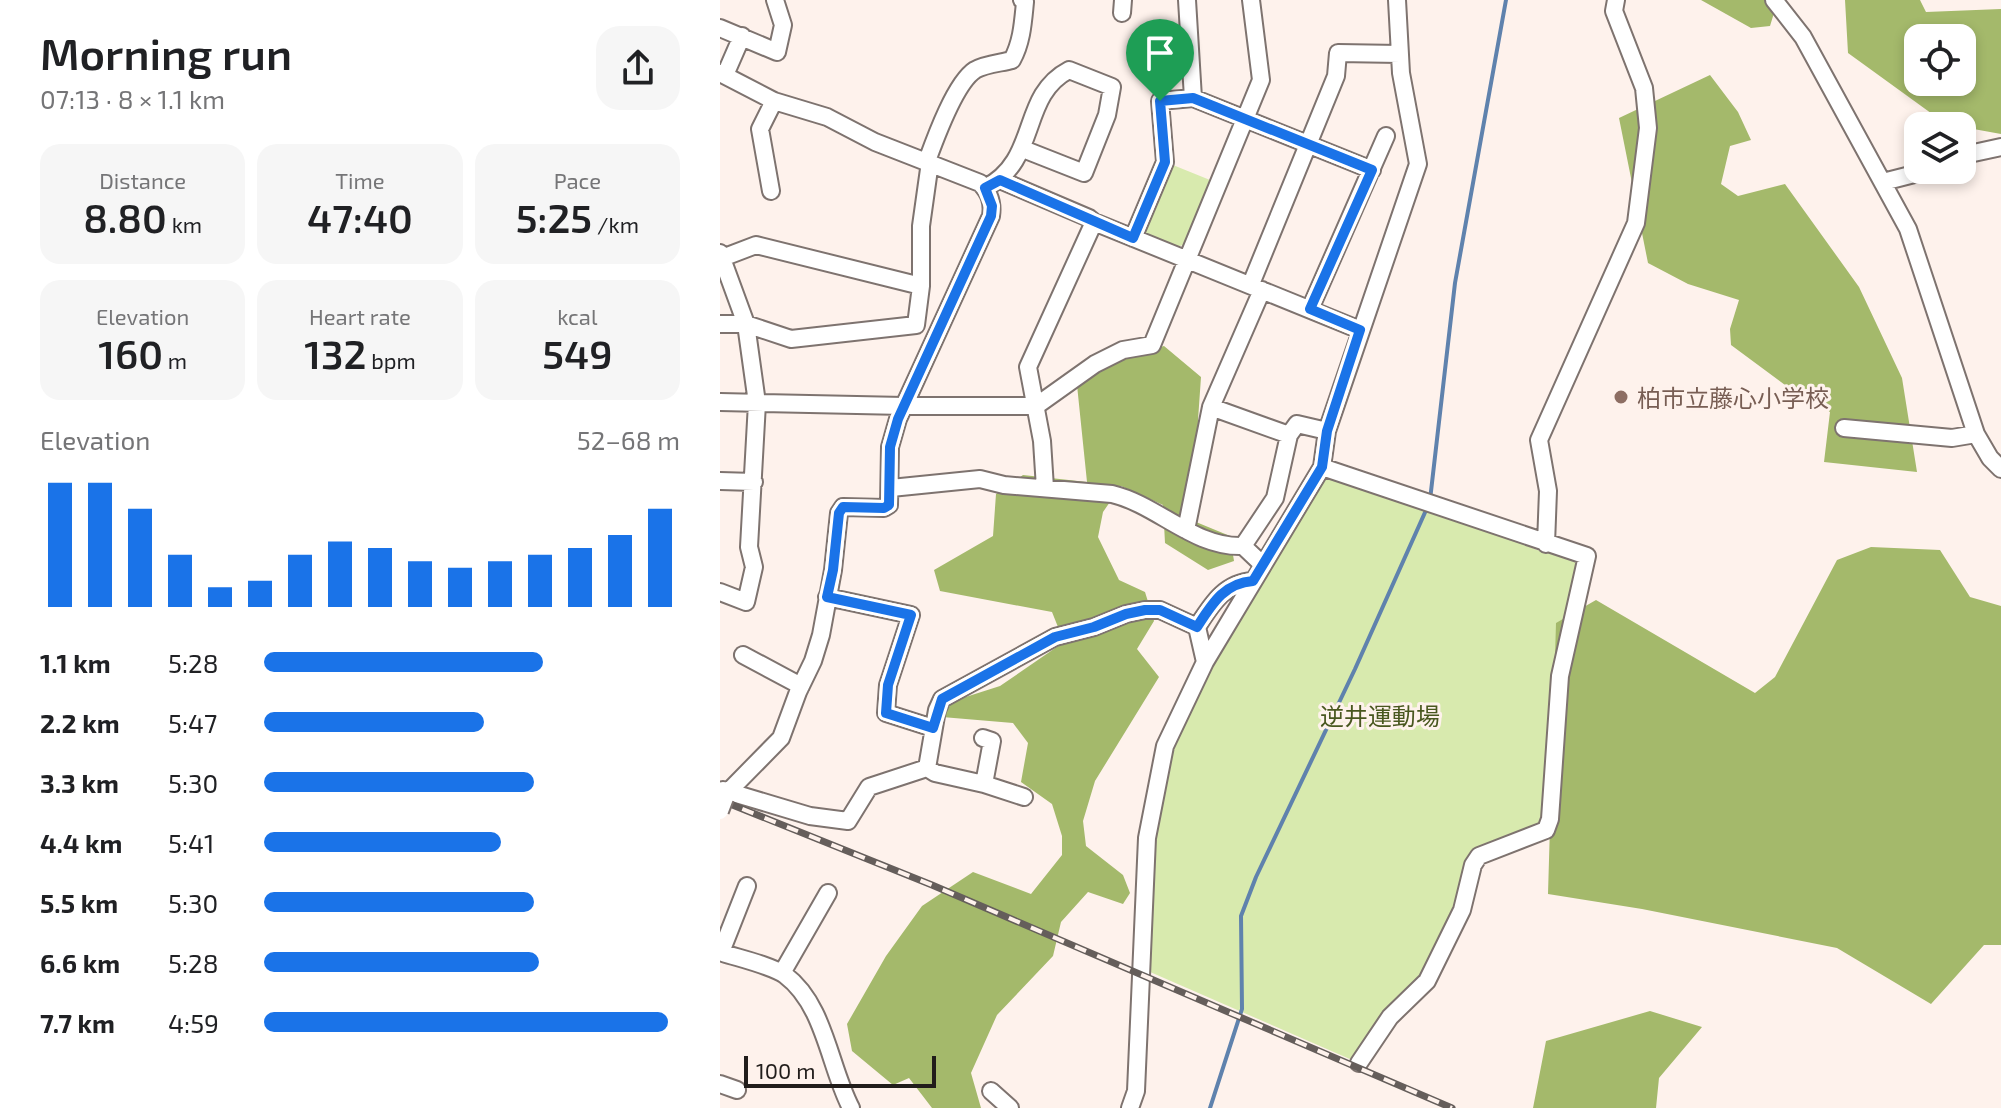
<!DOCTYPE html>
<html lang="en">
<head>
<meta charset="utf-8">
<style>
	body { margin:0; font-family:"Exo 2","Noto Sans JP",sans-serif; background:#f6f6f6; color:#202124; height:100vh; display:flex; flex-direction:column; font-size:30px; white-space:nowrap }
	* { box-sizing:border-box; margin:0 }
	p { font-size:26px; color:#757577 }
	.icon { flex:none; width:44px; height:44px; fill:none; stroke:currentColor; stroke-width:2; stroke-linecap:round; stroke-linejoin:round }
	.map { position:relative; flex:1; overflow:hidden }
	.panel { display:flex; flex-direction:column; background:#fff; width:720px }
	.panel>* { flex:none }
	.controls { position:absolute; left:1184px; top:24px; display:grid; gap:16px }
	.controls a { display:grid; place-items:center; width:72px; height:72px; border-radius:16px; background:#fff; box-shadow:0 4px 12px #0003; font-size:40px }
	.scale { position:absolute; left:24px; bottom:20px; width:192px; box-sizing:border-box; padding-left:8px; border:4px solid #211d1b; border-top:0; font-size:22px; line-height:28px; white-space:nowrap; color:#211d1b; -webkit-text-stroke:6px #fef2ec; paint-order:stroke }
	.pin { position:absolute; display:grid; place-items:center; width:68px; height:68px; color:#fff; margin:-82px -34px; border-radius:50% 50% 50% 0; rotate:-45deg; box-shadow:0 0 8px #0007 }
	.pin .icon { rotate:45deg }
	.round { display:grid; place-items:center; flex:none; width:84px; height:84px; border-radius:24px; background:#f6f6f6 }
	.head { display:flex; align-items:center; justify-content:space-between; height:136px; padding:0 40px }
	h1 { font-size:44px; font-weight:600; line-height:60px }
	.stats { display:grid; grid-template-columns:repeat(3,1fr); gap:12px; height:136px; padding:8px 40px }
	.stats div { display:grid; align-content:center; border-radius:20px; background:#f6f6f6; text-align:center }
	.stats b { font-size:40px; font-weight:600 }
	.stats small { font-size:22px; font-weight:400 }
	.stats p { font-size:22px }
	.chart { height:224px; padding:16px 40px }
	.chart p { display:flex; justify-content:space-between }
	.chart svg { width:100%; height:144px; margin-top:8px; stroke:#1a73e8; stroke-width:6 }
	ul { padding:0 40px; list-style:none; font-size:26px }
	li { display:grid; grid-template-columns:128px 96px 1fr; align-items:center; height:60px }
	li i { height:20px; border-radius:10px; background:#1a73e8 }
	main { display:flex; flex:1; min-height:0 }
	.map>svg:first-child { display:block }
</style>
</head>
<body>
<main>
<section class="panel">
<div class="head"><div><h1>Morning run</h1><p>07:13 · 8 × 1.1 km</p></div><a class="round"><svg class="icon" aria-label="share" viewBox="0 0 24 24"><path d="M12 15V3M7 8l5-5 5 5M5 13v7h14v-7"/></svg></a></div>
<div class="stats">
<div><p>Distance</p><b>8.80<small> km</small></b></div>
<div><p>Time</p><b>47:40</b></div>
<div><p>Pace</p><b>5:25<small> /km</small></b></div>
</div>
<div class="stats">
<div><p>Elevation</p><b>160<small> m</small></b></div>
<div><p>Heart rate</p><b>132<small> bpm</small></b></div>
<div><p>kcal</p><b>549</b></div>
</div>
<div class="chart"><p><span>Elevation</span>52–68 m</p>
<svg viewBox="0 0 160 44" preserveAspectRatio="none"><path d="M5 44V6M15 44V6M25 44V14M35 44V28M45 44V38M55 44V36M65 44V28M75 44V24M85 44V26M95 44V30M105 44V32M115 44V30M125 44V28M135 44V26M145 44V22M155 44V14"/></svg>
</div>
<ul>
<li><b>1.1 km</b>5:28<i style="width:67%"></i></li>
<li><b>2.2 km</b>5:47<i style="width:53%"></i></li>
<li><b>3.3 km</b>5:30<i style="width:65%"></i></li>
<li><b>4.4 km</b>5:41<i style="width:57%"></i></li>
<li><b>5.5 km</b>5:30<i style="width:65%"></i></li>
<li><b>6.6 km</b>5:28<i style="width:66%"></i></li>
<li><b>7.7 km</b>4:59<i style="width:97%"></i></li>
</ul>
</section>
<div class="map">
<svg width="1281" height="1108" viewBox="0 0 1281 1108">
	<rect width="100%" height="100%" fill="#fef2ec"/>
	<path fill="#d8eaae" d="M448 163 490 180 463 245 454 248 420 234Z
		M602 467 695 498 817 550 860 559 830 819 808 829 753 865 707 981 639 1063 421 968 427 838 445 746Z"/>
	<path fill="#a4b96b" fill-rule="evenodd" d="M981 0H1058L1050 26 1031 28Z
		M1125 0H1200L1206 12 1281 9V134L1226 124 1128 53ZM1198 38H1242V82H1198Z
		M990 75 1018 112 1031 140 1010 146 1001 184 1018 196 1065 184 1139 287 1182 378 1197 472 1104 462 1110 412 1069 388 1011 345 1010 329 1019 300 968 284 928 263 899 118Z
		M444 346 481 377 478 420 476 522 510 536 514 561 488 570 445 543 443 505 401 486 383 512 378 537 399 580 425 592 434 621 417 649 439 677 375 781 363 821 366 846 403 875 410 893 403 904 368 892 341 922 333 956 277 1015 251 1073 261 1108H212L189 1078 173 1085 132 1051 127 1024 166 956 202 906 253 872 311 894 342 855V836L332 804 301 782 308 743 293 723 222 717 230 702 280 686 344 642 332 612 220 591 214 570 273 536 276 494 303 475 367 482 357 385 404 357Z
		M1151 547 1220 550 1250 597 1281 606V945H1264L1211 1004 1117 948 922 909 828 894 836 623 876 600 1035 693 1055 677 1117 560Z
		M930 1011 982 1027 939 1078 936 1108H813L826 1041Z"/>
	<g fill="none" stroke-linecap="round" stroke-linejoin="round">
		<path stroke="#5f82ad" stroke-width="4" d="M710 500 735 283 786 0
			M490 1108 522 1009 521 916 536 877 635 669 707 508"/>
		<g stroke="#7e736f" stroke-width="20">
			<path id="minor" d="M467 0 473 98
				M1054 0 1083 37 1188 229 1256 434 1270 458 1281 469
				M402 13 403 0
				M0 28 57 52 63 25 55 0
				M0 73 54 101 107 117 155 142 260 183C270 193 273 203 271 216L178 419 170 447 169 505 164 508 123 507 119 513 113 570 101 635 93 661 78 692 61 738 8 792 5 798
				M5 75 22 36
				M1242 159 1249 154 1281 147
				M207 161C215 139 235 83 255 70 265 64 281 63 292 60 302 42 303 22 305 2L302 0
				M280 180 369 218 374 222
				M1163 182 1210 170
				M265 188C320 160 299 96 349 70L392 87 387 115 364 173 303 149
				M51 191 40 129 54 101
				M413 238 445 162 440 101 473 98 652 170
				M0 253 26 324 37 403 29 547 34 567 26 602 0 592
				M2 258 36 245 201 286
				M531 284 616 76 618 53 680 54
				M590 309 666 136
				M0 324H26L71 339 196 325 201 286V226L210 162
				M0 402 184 406H316L375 364 403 350 432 345 541 80 531 0
				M491 407 569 435
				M1124 428 1232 438 1256 434
				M602 467 867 556 840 676 830 819 826 830 759 856 753 865 742 910 707 981 670 1017 639 1063
				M0 481 34 482
				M171 488 260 479 284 485 392 494C438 505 474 548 523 546L543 565
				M325 488 322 441 308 367 374 222 640 330
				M466 530 491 407 542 290
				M826 544 828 491 819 440 916 223 928 128 924 88 894 11 896 0
				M523 546 555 498 569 435 577 424 607 431
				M107 597 191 615 168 685 166 713 213 728
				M477 627C492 604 504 583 533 581
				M23 655 81 686
				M263 738 272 741 264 784 215 773 207 768 217 710 222 699 335 637 374 627 406 614 425 610H440L477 627 485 662
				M264 784 304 797
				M3 790 90 816 128 821 149 787 207 768
				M0 952C18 958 50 965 65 975 105 1005 109 1066 131 1108
				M1 952 27 886
				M62 973 108 893
				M0 1084 17 1090
				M271 1091 290 1108
				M410 1108 416 1091 427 838 445 746 485 662 602 467 607 431 698 164 681 73 677 0"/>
		</g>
		<use href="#minor" stroke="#fff" stroke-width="16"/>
		<g stroke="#655e5b" stroke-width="7">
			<path id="rail" d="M0 800 212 885 732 1108"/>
		</g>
		<use href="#rail" stroke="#fef2ec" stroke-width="4" stroke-dasharray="12" stroke-linecap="butt"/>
		<g stroke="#7e736f" stroke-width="20" stroke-linecap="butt">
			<path id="minor-bridge" d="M0 811 5 798"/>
		</g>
		<use href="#minor-bridge" stroke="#fff" stroke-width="16"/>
	</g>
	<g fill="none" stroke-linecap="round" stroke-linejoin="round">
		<g stroke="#fff" stroke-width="16">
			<path id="route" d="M473 98 652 170 590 309 640 330 607 431 602 467 533 581C504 583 492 604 477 627L440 610H425L406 614 374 627 335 637 222 699 213 728 166 713 168 685 191 615 107 597 113 570 119 513 123 507 164 508 169 505 170 447 178 419 271 216 272 206 265 188 280 180 413 238 445 162 440 101Z"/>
		</g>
		<use href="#route" stroke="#1a73e8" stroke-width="10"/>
	</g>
	<circle fill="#8d6e63" stroke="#fef2ec" stroke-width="3" cx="901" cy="397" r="8"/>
	<g text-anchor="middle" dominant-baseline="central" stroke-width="6" stroke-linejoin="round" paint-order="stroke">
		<g font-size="24" fill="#785e54" stroke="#fef2ec" text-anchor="start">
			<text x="917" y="397">柏市立藤心小学校</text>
		</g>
		<g font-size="24" fill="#49571f" stroke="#fef2ec">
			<text x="660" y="715">逆井運動場</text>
		</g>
	</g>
</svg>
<div class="controls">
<a><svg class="icon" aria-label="locate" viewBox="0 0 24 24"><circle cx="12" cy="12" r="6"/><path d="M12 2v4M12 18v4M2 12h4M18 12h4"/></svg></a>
<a><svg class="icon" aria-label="layers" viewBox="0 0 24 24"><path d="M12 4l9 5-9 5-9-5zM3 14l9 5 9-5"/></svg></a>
</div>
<div class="scale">100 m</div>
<div class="pin" style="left:440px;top:101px;background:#1e9e55"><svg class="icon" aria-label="arrive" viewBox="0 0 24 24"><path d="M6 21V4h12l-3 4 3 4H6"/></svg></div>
</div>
</main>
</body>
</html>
